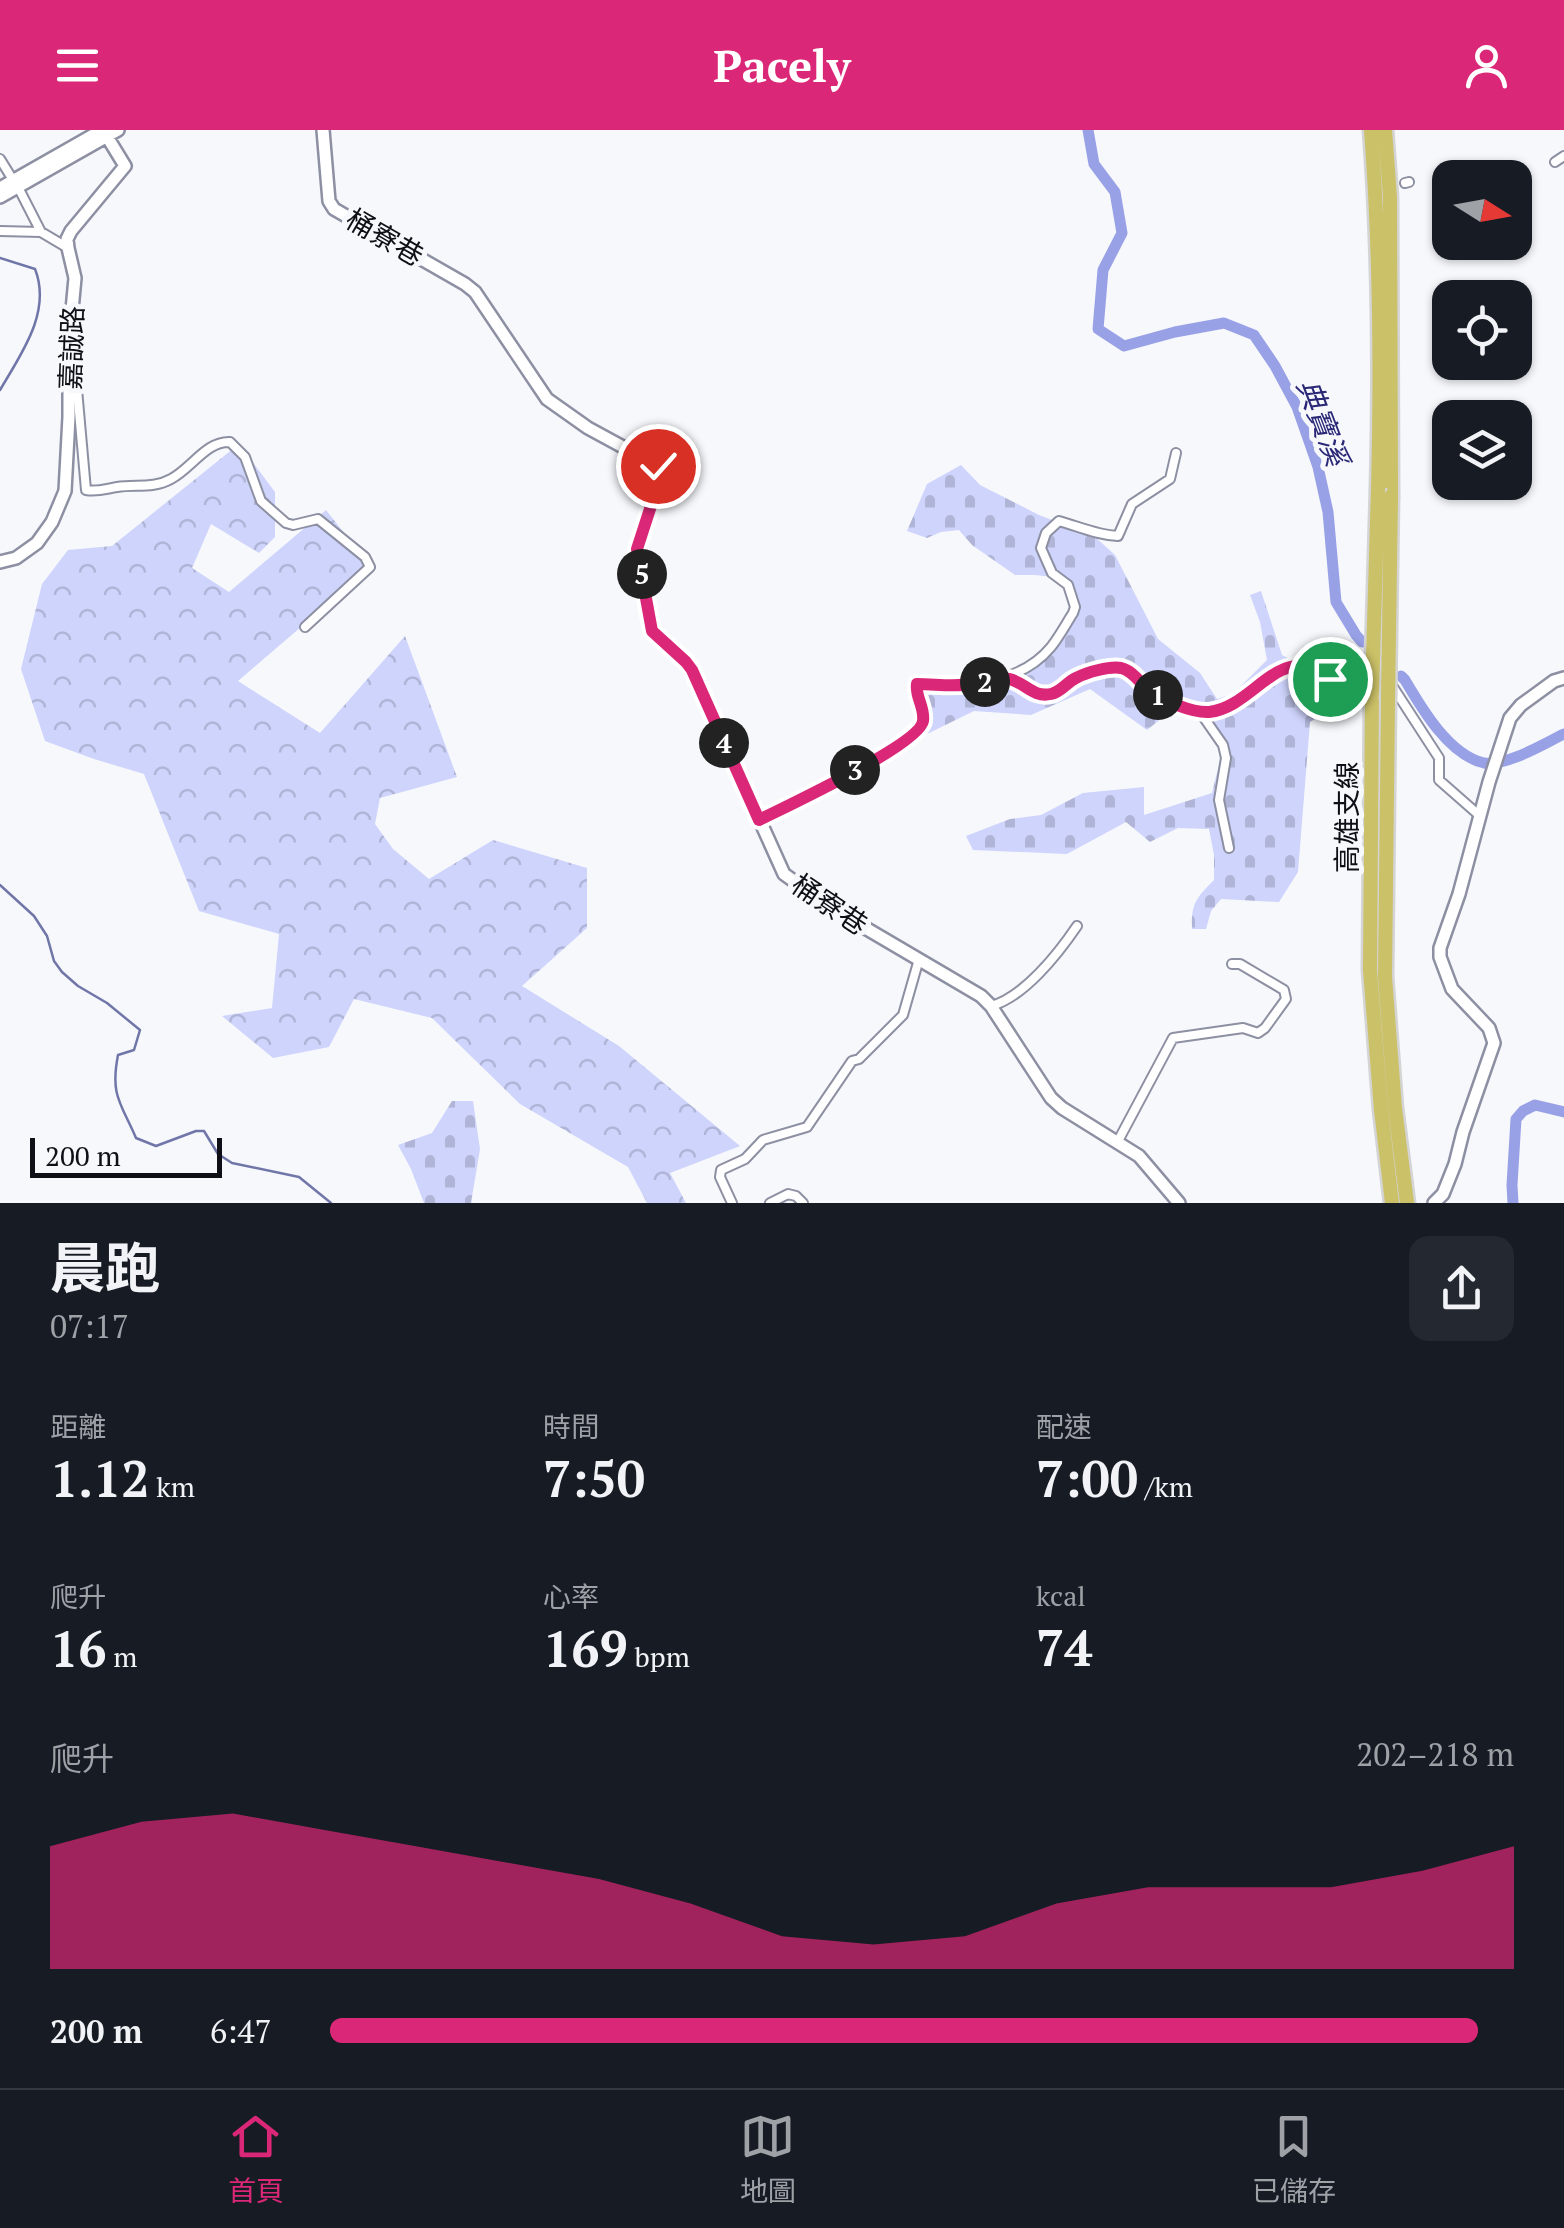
<!DOCTYPE html>
<html lang="zh-TW">
<head>
<meta charset="utf-8">
<style>
	body { margin:0; font-family:"PT Serif","Noto Sans TC",serif; background:#242831; color:#f1f3f6; height:100vh; display:flex; flex-direction:column; font-size:38px; white-space:nowrap }
	* { box-sizing:border-box; margin:0 }
	p { font-size:32px; color:#9ea1a6 }
	.icon { flex:none; width:55px; height:55px; fill:none; stroke:currentColor; stroke-width:2; stroke-linecap:round; stroke-linejoin:round }
	.map { position:relative; height:1073px; overflow:hidden }
	.side { display:flex; flex-direction:column; background:#171b24; flex:1 }
	.side>* { flex:none }
	.needle { width:65px; rotate:101deg }
	.tools { position:absolute; left:1432px; top:30px; display:grid; gap:20px }
	.tools a { display:grid; place-items:center; width:100px; height:100px; border-radius:20px; background:#171b24; box-shadow:0 2px 8px #0004; font-size:50px }
	.scale { position:absolute; left:30px; bottom:25px; width:192px; box-sizing:border-box; padding-left:10px; border:5px solid #0f1017; border-top:0; font-size:28px; line-height:35px; white-space:nowrap; color:#0f1017; -webkit-text-stroke:8px #f7f8fc; paint-order:stroke }
	.pin { position:absolute; display:grid; place-items:center; width:85px; height:85px; color:#fff; margin:-42px; border:5px solid #fff; border-radius:50%; box-shadow:0 2px 10px #0007 }
	.km { position:absolute; width:50px; height:50px; margin:-25px; border-radius:50%; background:#222; color:#fff; font-size:28px; line-height:50px; text-align:center }
	.round { display:grid; place-items:center; flex:none; width:105px; height:105px; border-radius:20px; background:#242831 }
	.overview { display:flex; align-items:center; justify-content:space-between; height:170px; padding:0 50px }
	h1 { font-size:55px; font-weight:700; line-height:75px }
	.metrics { display:grid; grid-template-columns:repeat(3,1fr); gap:15px; height:170px; padding:10px 50px }
	.metrics div { display:grid; align-content:center }
	.metrics b { font-size:50px; font-weight:700 }
	.metrics small { font-size:28px; font-weight:400 }
	.metrics p { font-size:28px }
	.chart { height:280px; padding:20px 50px }
	.chart p { display:flex; justify-content:space-between }
	.chart svg { width:100%; height:180px; margin-top:10px; fill:#db2777; opacity:.7 }
	ul { padding:0 50px; list-style:none; font-size:32px }
	li { display:grid; grid-template-columns:160px 120px 1fr; align-items:center; height:75px }
	li i { height:25px; border-radius:12px; background:#db2777 }
	header { display:flex; justify-content:space-between; align-items:center; height:130px; padding:0 50px; background:#db2777; color:#fff; font-size:45px; font-weight:700 }
	.menu { display:flex; justify-content:space-around; align-items:center; height:140px; border-top:2px solid #363941; background:#171b24; font-size:28px; color:#9ea1a6 }
	.menu a { display:grid; justify-items:center; gap:5px }
	.menu .active { color:#db2777 }
	.map>svg:first-child { display:block }
</style>
</head>
<body>
<header><svg class="icon" aria-label="menu" viewBox="0 0 24 24"><path d="M4 6h16M4 12h16M4 18h16"/></svg>Pacely<svg class="icon" aria-label="person" viewBox="0 0 24 24"><circle cx="12" cy="8" r="4"/><path d="M4 21q1-7 8-7t8 7"/></svg></header>
<div class="map">
<svg width="1564" height="1073" viewBox="0 0 1564 1073">
	<defs>
		<pattern id="forest-crowns" width="20" height="18" patternUnits="userSpaceOnUse" patternTransform="scale(2.5)"><rect width="20" height="18" fill="#ced4fc"/><path d="M2 6a3 3 0 1 1 6 0M12 15a3 3 0 1 1 6 0" fill="none" stroke="#b0b5d7"/></pattern>
		<pattern id="cemetery-stones" width="16" height="16" patternUnits="userSpaceOnUse" patternTransform="scale(2.5)"><rect width="16" height="16" fill="#ced4fc"/><path d="M2 7V4a2 2 0 0 1 4 0v3zM10 15v-3a2 2 0 0 1 4 0v3z" fill="#b0b5d7"/></pattern>
	</defs>
	<rect width="100%" height="100%" fill="#f7f8fc"/>
	<path fill="url(#forest-crowns)" d="M239 314 275 362V407L259 423 211 394 192 438 229 462 326 380 371 437 238 551 320 603 405 506 457 647 380 668 375 694 393 719 429 749 493 710 587 738V798L522 856 619 916 740 1016 670 1043 686 1073H647L628 1037 520 974 432 888 354 869 329 917 273 928 222 886 272 878 279 804 199 781 144 644 94 629 45 611 21 539 42 454 68 420 112 416Z"/>
	<path fill="url(#cemetery-stones)" d="M961 335 980 355 1039 385 1094 406 1115 425 1158 509 1200 543 1217 569 1234 563 1267 530 1260 492 1250 465 1261 461 1282 525 1316 543 1329 553 1335 577 1310 592 1298 742 1279 772 1221 769 1211 781 1206 799H1192C1191 774 1196 768 1214 750V725L1209 699 1178 698 1150 712 1126 692 1067 724 973 720 966 706 1010 689 1041 685 1083 663 1144 657V685L1212 663 1221 626 1217 606 1182 572 1147 600 1090 559 1031 585 974 581 927 604 917 561C940 546 943 552 969 551 1007 550 1044 540 1062 506 1077 480 1076 474 1063 448L1035 445H1015L972 415 959 400 941 402 927 408 907 401 927 354Z
		M452 971H473L480 1019 471 1073H424L411 1039 398 1015 432 1003Z"/>
	<g fill="none" stroke-linecap="round" stroke-linejoin="round">
		<path stroke="#7076a8" stroke-width="2.5" d="M0 128 35 139C52 182 21 224 0 260
			M0 755 34 786 47 806 54 831 62 842 78 856 107 873 140 900 134 920 118 925C110 966 121 973 136 1008L156 1016 196 1001H204L218 1024 232 1033 299 1047 331 1073"/>
		<path stroke="#99a1e6" stroke-width="11" d="M1088 0 1094 34 1115 62 1122 103 1103 140 1098 199 1124 216 1175 202 1224 193 1254 205 1275 236 1297 277 1318 337 1328 382 1336 472 1356 505 1362 512
			M1401 546 1405 550C1422 579 1449 625 1484 633 1506 637 1545 613 1564 604
			M1513 1073 1512 1055 1516 989 1523 981 1535 975 1564 982"/>
		<g stroke="#8d90a2" stroke-width="12">
			<path id="street" d="M0 29 13 50
				M1555 32 1564 26
				M1405 53 1409 52
				M18 57 41 102
				M0 101 41 102 68 118
				M72 246 77 259 86 360C97 362 105 359 117 357 136 354 153 359 171 349 192 338 206 311 230 312L245 327 261 371 286 393 293 395 318 389 365 427 370 437 305 497
				M1004 548C1022 551 1033 570 1053 564 1062 561 1069 551 1078 546 1089 541 1111 536 1123 539 1135 542 1142 556 1152 563 1169 574 1197 585 1217 580 1260 570 1281 509 1330 549L1348 548 1380 537 1439 628V650L1480 686
				M1200 582 1223 615 1226 628 1219 670 1229 718
				M759 690C785 677 920 614 923 591 925 577 915 567 917 554 964 555 1018 557 1051 517 1059 507 1066 494 1073 483L1075 477 1068 455 1052 443 1041 418 1046 403 1059 391C1080 397 1097 405 1118 406L1132 374 1170 349 1176 323
				M991 876C1024 867 1058 824 1077 796
				M1118 1011 1173 908 1243 898 1258 903 1265 898 1286 869 1284 860 1240 834H1232
				M732 1073 720 1047 721 1040 745 1029 763 1010 807 997 852 931 859 929 903 885 919 829
				M770 1073 788 1064 796 1066 803 1073"/>
		</g>
		<g stroke="#8d90a2" stroke-width="16">
			<path id="secondary" d="M323 0 329 71 334 79 465 154 475 162 547 269 588 298 658 336 661 345 637 419 652 501 687 532 692 540 784 744 833 779 981 866 991 876 1051 968 1062 978 1139 1026 1179 1073
				M0 58 102 0
				M0 67 118 0
				M0 432 16 428 37 413 52 392 65 361 69 287V212L75 148 68 118 67 109 71 101 125 36 103 0
				M1434 1073 1443 1064 1455 1034 1463 1002 1494 913 1489 898 1452 859 1440 827V818L1459 764 1489 652 1510 588 1521 575 1554 551 1564 548"/>
		</g>
		<g stroke="#d4d4d5" stroke-width="19">
			<path id="highway" d="M1371 0C1380 119 1381 238 1378 358
				M1385 0 1390 67 1391 366
				M1372 562 1370 840 1381 980 1392 1073
				M1388 570 1385 847 1395 978 1407 1073"/>
		</g>
		<use href="#street" stroke="#fff" stroke-width="8"/>
		<use href="#secondary" stroke="#fff" stroke-width="11"/>
		<use href="#highway" stroke="#cbc168" stroke-width="14"/>
		<g stroke="#d4d4d5" stroke-width="19" stroke-linecap="butt">
			<path id="highway-bridge" d="M1372 562 1378 358
				M1388 570 1391 366"/>
		</g>
		<use href="#highway-bridge" stroke="#cbc168" stroke-width="14"/>
	</g>
	<g fill="none" stroke-linecap="round" stroke-linejoin="round">
		<g stroke="#fff" stroke-width="20">
			<path id="route" d="M658 336 661 345 637 419 652 501 686 532 692 540 759 690C785 677 920 614 923 591 925 577 915 567 917 554 935 554 954 557 971 554 983 553 997 547 1009 549 1025 552 1032 568 1051 564 1061 562 1067 552 1076 548 1087 542 1110 536 1121 538 1134 541 1141 555 1151 562 1165 571 1192 583 1209 582 1256 577 1279 508 1330 549"/>
		</g>
		<use href="#route" stroke="#db2777" stroke-width="12"/>
	</g>
	<g text-anchor="middle" dominant-baseline="central" stroke-width="10" stroke-linejoin="round" paint-order="stroke">
		<g font-size="28" fill="#0f1017" stroke="#f7f8fc">
			<text transform="translate(385 107) rotate(30)">桶寮巷</text>
			<text transform="translate(71 218) rotate(-88)">嘉誠路</text>
			<text transform="translate(1346 687) rotate(-90)">高雄支線</text>
			<text transform="translate(830 774) rotate(34)">桶寮巷</text>
		</g>
		<g font-size="30" font-style="italic" fill="#2b2977" stroke="#f7f8fc">
			<text transform="translate(1323 292) rotate(69)">典寶溪</text>
		</g>
	</g>
</svg>
<div class="tools">
<a><svg class="needle" viewBox="-14 -14 28 28"><path d="M0-13l5 13h-10z" fill="#e53935"/><path d="M0 13l5-13h-10z" fill="#9ea1a6"/></svg></a>
<a><svg class="icon" aria-label="locate" viewBox="0 0 24 24"><circle cx="12" cy="12" r="6"/><path d="M12 2v4M12 18v4M2 12h4M18 12h4"/></svg></a>
<a><svg class="icon" aria-label="layers" viewBox="0 0 24 24"><path d="M12 4l9 5-9 5-9-5zM3 14l9 5 9-5"/></svg></a>
</div>
<div class="scale">200 m</div>
<div class="pin" style="left:1330px;top:549px;background:#1e9e55"><svg class="icon" aria-label="arrive" viewBox="0 0 24 24"><path d="M6 21V4h12l-3 4 3 4H6"/></svg></div>
<div class="pin" style="left:658px;top:336px;background:#d93025"><svg class="icon" aria-label="check" viewBox="0 0 24 24"><path d="M5 12l5 5 9-10"/></svg></div>
<b class="km" style="left:1158px;top:565px">1</b>
<b class="km" style="left:985px;top:552px">2</b>
<b class="km" style="left:855px;top:640px">3</b>
<b class="km" style="left:724px;top:613px">4</b>
<b class="km" style="left:642px;top:444px">5</b>
</div>
<section class="side">
<div class="overview"><div><h1>晨跑</h1><p>07:17</p></div><a class="round"><svg class="icon" aria-label="share" viewBox="0 0 24 24"><path d="M12 15V3M7 8l5-5 5 5M5 13v7h14v-7"/></svg></a></div>
<div class="metrics">
<div><p>距離</p><b>1.12<small> km</small></b></div>
<div><p>時間</p><b>7:50</b></div>
<div><p>配速</p><b>7:00<small> /km</small></b></div>
</div>
<div class="metrics">
<div><p>爬升</p><b>16<small> m</small></b></div>
<div><p>心率</p><b>169<small> bpm</small></b></div>
<div><p>kcal</p><b>74</b></div>
</div>
<div class="chart"><p><span>爬升</span>202–218 m</p>
<svg viewBox="0 0 160 44" preserveAspectRatio="none"><path d="M0 44V14L10 8L20 6L30 10L40 14L50 18L60 22L70 28L80 36L90 38L100 36L110 28L120 24L130 24L140 24L150 20L160 14V44z"/></svg>
</div>
<ul>
<li><b>200 m</b>6:47<i style="width:97%"></i></li>
</ul>
</section>
<nav class="menu">
<a class="active"><svg class="icon" aria-label="home" viewBox="0 0 24 24"><path d="M3 11l9-7 9 7M6 9v11h12V9"/></svg>首頁</a>
<a><svg class="icon" aria-label="map" viewBox="0 0 24 24"><path d="M3 6l6-2 6 2 6-2v14l-6 2-6-2-6 2zM9 4v14M15 6v14"/></svg>地圖</a>
<a><svg class="icon" aria-label="saved" viewBox="0 0 24 24"><path d="M7 4h10v16l-5-4-5 4z"/></svg>已儲存</a>
</nav>
</body>
</html>
